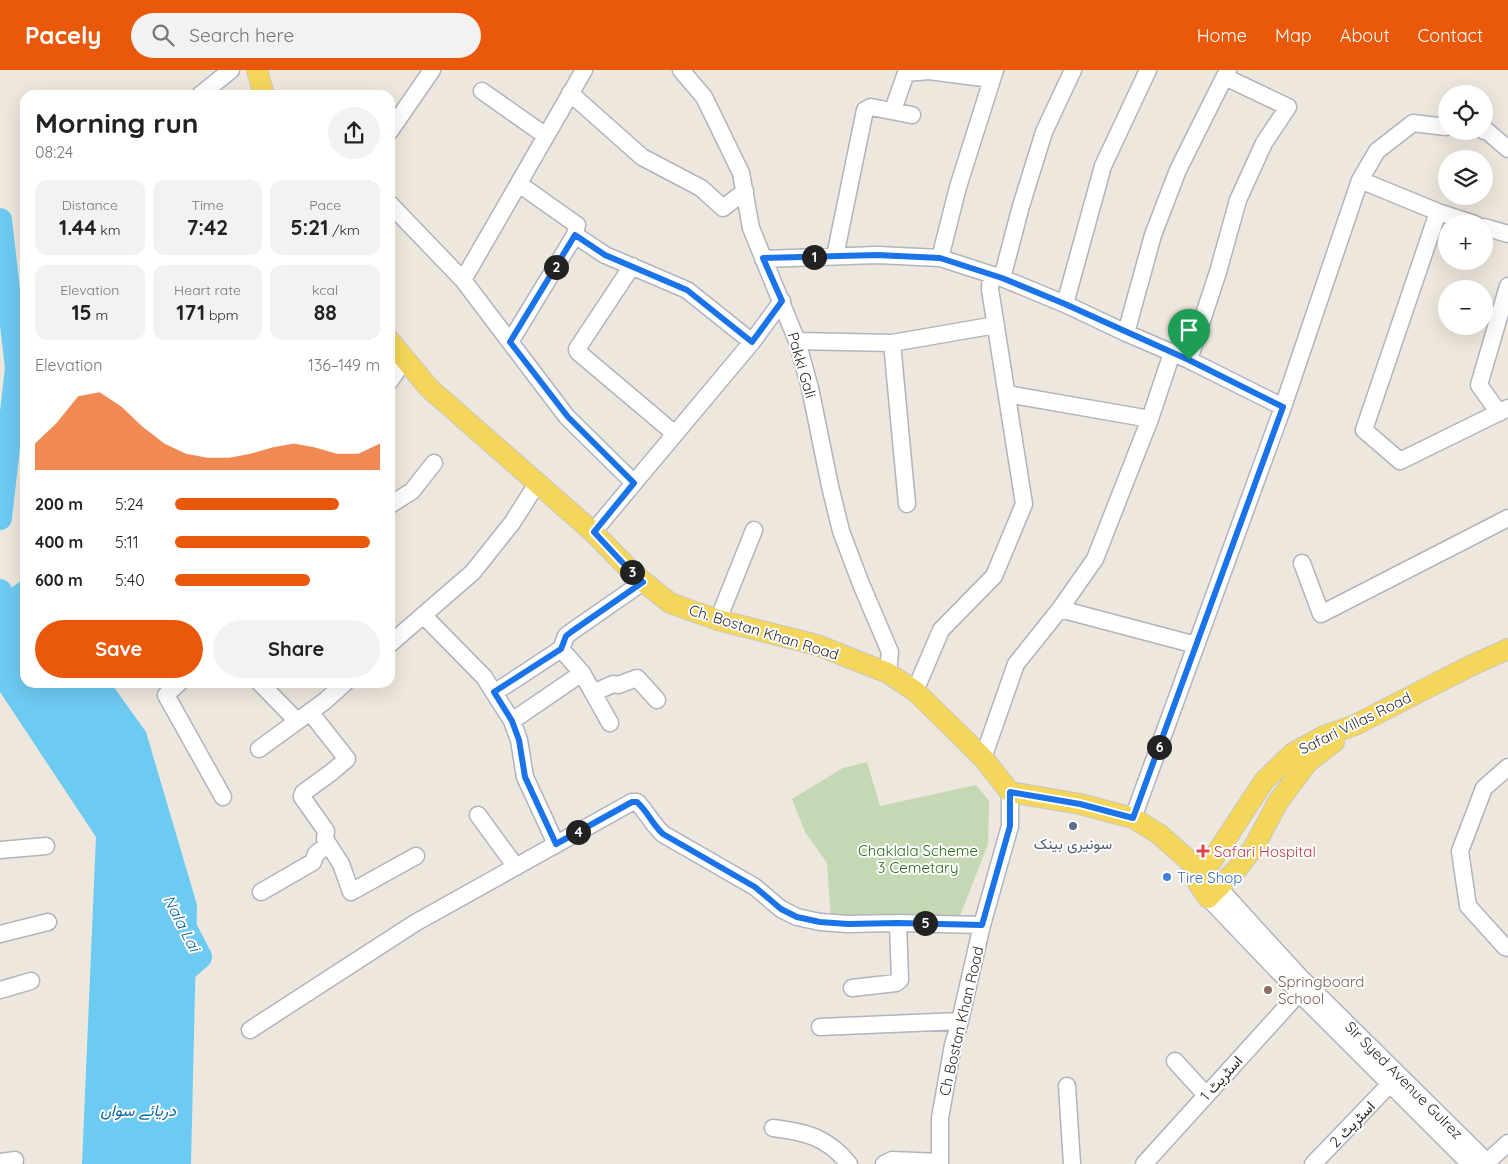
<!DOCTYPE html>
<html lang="en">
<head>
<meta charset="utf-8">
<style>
	body { margin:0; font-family:Quicksand,Vazirmatn,sans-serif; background:#f2f2f2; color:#222; height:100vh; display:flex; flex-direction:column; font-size:19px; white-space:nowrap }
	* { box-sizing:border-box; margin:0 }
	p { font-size:16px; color:#767676 }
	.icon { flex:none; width:28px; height:28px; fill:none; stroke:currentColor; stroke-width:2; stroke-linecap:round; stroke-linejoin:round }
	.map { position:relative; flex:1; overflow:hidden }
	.panel { position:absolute; left:20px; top:20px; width:375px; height:598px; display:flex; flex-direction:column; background:#fff; border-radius:15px; box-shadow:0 5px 20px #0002 }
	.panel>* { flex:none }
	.buttons { position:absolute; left:1438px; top:15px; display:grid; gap:10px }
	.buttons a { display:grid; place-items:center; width:55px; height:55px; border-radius:50%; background:#fff; box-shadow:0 5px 20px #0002; font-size:25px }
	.pin { position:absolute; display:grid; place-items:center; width:42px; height:42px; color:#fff; margin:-51px -21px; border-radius:50% 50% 50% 0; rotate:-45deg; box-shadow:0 0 5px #0007 }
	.pin .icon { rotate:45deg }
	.km { position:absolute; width:25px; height:25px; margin:-12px; border-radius:50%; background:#222; color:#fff; font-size:14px; line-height:25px; text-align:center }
	.round { display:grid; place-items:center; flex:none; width:52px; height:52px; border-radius:26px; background:#f2f2f2 }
	.summary { display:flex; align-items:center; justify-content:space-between; height:85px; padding:0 15px }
	h1 { font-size:28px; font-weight:700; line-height:38px }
	.figures { display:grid; grid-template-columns:repeat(3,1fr); gap:8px; height:85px; padding:5px 15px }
	.figures div { display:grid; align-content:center; border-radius:12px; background:#f2f2f2; text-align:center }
	.figures b { font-size:21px; font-weight:700 }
	.figures small { font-size:14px; font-weight:400 }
	.figures p { font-size:14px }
	.chart { height:140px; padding:10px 15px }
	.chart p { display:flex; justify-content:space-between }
	.chart svg { width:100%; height:90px; margin-top:5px; fill:#ea580c; opacity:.7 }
	.action { display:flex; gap:10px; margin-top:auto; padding:10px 15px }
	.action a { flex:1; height:58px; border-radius:30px; background:#ea580c; color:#fff; font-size:20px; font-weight:700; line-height:58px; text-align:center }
	.action a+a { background:#f2f2f2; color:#222 }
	ul { padding:0 15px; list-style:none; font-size:16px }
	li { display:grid; grid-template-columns:80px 60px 1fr; align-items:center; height:38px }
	li i { height:12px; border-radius:6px; background:#ea580c }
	header { display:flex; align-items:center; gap:30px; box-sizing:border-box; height:70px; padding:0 25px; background:#ea580c; color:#fff }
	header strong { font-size:24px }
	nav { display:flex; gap:28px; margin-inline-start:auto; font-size:18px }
	.search { width:350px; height:45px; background:#f2f2f2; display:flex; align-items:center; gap:12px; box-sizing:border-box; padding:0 18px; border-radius:28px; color:#767676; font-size:19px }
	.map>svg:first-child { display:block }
</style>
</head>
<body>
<header>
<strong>Pacely</strong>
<div class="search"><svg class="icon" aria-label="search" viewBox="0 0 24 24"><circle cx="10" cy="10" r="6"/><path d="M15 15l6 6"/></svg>Search here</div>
<nav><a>Home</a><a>Map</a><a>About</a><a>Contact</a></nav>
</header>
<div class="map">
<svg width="1508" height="1094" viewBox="0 0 1508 1094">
	<rect width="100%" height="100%" fill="#ede7dd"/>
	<path fill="#c4d8b3" d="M867 692 880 736 976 715 989 731 988 774 960 846 831 850 827 793 805 762 792 729 843 698Z"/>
	<path fill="#6dcaf2" d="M25 508V612L111 613 146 662 197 835 191 1094H82L96 767 0 622V526Z"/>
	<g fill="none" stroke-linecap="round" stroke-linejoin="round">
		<path stroke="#6dcaf2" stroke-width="24" d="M0 150 17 298 0 448
			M0 521 25 574
			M172 911 200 887 182 852"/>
		<g stroke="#b1b3bf" stroke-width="19">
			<path id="minor" d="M681 0 704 27 741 103 751 158 797 271 810 318 830 416 841 461 861 514 890 582 888 603
				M482 21 546 66
				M570 23 642 87 701 118 723 138 745 121
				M200 25 231 0
				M893 40 906 3 929 1 991 9
				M1446 57 1413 53 1377 81 1360 110 1438 142 1475 154
				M390 61 432 0
				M1484 61H1487L1508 79
				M390 134 463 210 567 347 634 413
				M1438 142 1364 360 1400 391 1508 338
				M1484 157 1508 164
				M575 165 605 185 687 220 752 272
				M835 186 865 40 871 37 912 45
				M940 188 958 117 995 0
				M763 189 877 185 940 188 1002 208 1065 234 1126 263 1189 290 1283 337
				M632 196 577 279 578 282 675 364
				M1002 208 1021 136 1044 62 1073 0
				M463 210 584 0
				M1065 234 1103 96 1148 0
				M1126 263 1153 165 1178 100 1228 0
				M797 271 892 273 996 255
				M510 272 575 165 577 155 519 114
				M892 273 907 434
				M1189 290 1218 202 1238 130 1264 73 1288 37 1225 7
				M390 311 405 289
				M1007 324 1150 349
				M1499 343 1479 315 1508 216
				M390 435 412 421 434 393
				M593 462 752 272 782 231
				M1302 493 1321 544 1508 448
				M1060 539 1196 575
				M423 545 484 607 512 651 519 670 525 707 556 774
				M718 550 754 460
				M390 574 473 502 512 453 538 412
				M561 579 582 603 610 653
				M180 612 166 625 223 727
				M259 612 297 651
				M915 621 941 560 994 506 1024 434 990 219 991 205
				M494 623 561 579 566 566 571 562 643 512
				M593 623 613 614 618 615 637 608 657 630
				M310 642 347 689 333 701 303 723 302 727 326 761 325 769 341 794 351 822 416 786
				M512 651 582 603
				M259 679 325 631 346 612
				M983 688 1016 594 1060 539 1095 489 1150 349 1172 283
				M1508 697 1484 718 1460 781 1468 836 1505 877 1508 878
				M478 745 516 797
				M1133 748 1283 337 1360 110
				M0 780 46 776
				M1218 817 1300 907 1489 1094
				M261 822 313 792 316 784 328 774
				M1208 828 1299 923 1470 1094
				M0 864 48 852
				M852 918 896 913 900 910 898 853
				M0 920 31 911
				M820 957 960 951
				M250 960 415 853 632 732H637C647 742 652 754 663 764L755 817 781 839 797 847 820 852 848 854 898 853 982 855
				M1175 991 1206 1025
				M1067 1016 1072 1094
				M773 1058C806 1062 827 1067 849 1094
				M0 1092 15 1090
				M884 1094 892 1090 940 1092
				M940 1094V1048L953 975 960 951 982 855 1010 756V722
				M1144 1094 1299 923
				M1313 1094 1390 1014
				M1485 1094 1508 1073"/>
		</g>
		<g stroke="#c8c8c8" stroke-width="22">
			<path id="major" d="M257 0 264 25
				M390 271 429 318 593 462 635 505 670 533 718 550 817 575 888 603 915 621 962 667 983 688 1010 722 1080 734 1133 748 1159 764 1195 796 1206 800 1218 817
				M1196 800 1198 813 1208 828 1237 799 1254 777 1278 732 1308 692 1334 672
				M1199 810 1264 711 1293 683 1324 666 1355 655 1468 597 1508 579"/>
		</g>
		<use href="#minor" stroke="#fff" stroke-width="16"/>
		<use href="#major" stroke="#f4d65a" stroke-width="20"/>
	</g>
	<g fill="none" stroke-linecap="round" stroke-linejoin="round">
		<g stroke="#fff" stroke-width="10">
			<path id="route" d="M575 165 605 185 687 220 752 272 782 231 763 188 877 185 940 188 1002 208 1065 234 1189 290 1283 337 1133 748 1080 734 1010 722V756L982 855 898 853 848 854 820 852 797 847 781 839 755 817 663 764C652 754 648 742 637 732H632L556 774 525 707 519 670 512 651 494 622 561 579 566 566 571 562 643 512 634 505 594 462 634 413 568 347 510 272Z"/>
		</g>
		<use href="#route" stroke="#1a73e8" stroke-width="6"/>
	</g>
	<circle fill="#5c6f8a" stroke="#fff" stroke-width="2" cx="1073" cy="756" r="5"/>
	<path fill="#e0444e" stroke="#fff" stroke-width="2" d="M1200.5 773.5h5v5h5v5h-5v5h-5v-5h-5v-5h5z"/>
	<circle fill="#3f7fe0" stroke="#fff" stroke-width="2" cx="1167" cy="807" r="5"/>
	<circle fill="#8d6e63" stroke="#fff" stroke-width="2" cx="1268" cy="920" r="5"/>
	<g text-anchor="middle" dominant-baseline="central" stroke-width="4" stroke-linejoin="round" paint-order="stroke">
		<g font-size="15" fill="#2b2b2b" stroke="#fff">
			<text transform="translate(802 295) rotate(74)">Pakki Gali</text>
			<text transform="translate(764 562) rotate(17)">Ch. Bostan Khan Road</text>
			<text transform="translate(1355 653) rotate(-26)">Safari Villas Road</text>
			<text transform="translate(961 951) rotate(-77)">Ch Bostan Khan Road</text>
			<text transform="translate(1221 1008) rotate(-48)">اسٹریٹ 1</text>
			<text transform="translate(1404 1010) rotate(45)">Sir Syed Avenue Gulrez</text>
			<text transform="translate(1352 1054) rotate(-46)">اسٹریٹ 2</text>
		</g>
		<g font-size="15" fill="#4e5e75" stroke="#fff">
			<text x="1073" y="773">سونیری بینک</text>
		</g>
		<g font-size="15" fill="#266b18" stroke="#fff">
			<text x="918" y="780">Chaklala Scheme<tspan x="918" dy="17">3 Cemetary</tspan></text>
		</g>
		<g font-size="15" fill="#be3a42" stroke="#fff" text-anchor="start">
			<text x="1214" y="781">Safari Hospital</text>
		</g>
		<g font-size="15" fill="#366cbe" stroke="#fff" text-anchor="start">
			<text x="1177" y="807">Tire Shop</text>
		</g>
		<g font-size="15" fill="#785e54" stroke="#fff" text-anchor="start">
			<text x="1278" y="911">Springboard<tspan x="1278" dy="17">School</tspan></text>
		</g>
		<g font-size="16" font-style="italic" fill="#0a67a0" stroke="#fff">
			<text transform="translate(182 853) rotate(63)">Nala Lai</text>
			<text x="138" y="1040">دریائے سواں</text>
		</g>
	</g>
</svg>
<div class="buttons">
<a><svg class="icon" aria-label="locate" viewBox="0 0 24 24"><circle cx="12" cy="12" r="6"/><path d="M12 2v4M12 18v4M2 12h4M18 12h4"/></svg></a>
<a><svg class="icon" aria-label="layers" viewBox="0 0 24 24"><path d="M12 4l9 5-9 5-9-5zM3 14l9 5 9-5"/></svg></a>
<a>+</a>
<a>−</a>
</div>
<div class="pin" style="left:1189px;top:290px;background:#1e9e55"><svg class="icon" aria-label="arrive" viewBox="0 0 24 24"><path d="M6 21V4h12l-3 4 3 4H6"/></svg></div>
<b class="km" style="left:814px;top:187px">1</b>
<b class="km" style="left:556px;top:197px">2</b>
<b class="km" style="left:632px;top:502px">3</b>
<b class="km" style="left:578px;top:762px">4</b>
<b class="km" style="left:925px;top:853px">5</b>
<b class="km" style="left:1159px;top:677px">6</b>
<section class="panel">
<div class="summary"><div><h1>Morning run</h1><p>08:24</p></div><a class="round"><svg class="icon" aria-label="share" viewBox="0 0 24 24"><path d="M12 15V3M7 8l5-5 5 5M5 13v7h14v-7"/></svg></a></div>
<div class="figures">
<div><p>Distance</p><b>1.44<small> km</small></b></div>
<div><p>Time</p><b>7:42</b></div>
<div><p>Pace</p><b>5:21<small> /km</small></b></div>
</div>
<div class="figures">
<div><p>Elevation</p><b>15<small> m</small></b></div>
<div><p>Heart rate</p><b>171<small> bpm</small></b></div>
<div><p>kcal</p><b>88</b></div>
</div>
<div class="chart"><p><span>Elevation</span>136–149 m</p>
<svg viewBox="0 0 160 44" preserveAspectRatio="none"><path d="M0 44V31L10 21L20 8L30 6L40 13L50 23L60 31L70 36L80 38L90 38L100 36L110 33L120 31L130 33L140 36L150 36L160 31V44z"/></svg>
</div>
<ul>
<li><b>200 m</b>5:24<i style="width:80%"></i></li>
<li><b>400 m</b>5:11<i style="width:95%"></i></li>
<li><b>600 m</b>5:40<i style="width:66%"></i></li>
</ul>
<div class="action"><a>Save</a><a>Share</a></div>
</section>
</div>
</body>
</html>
